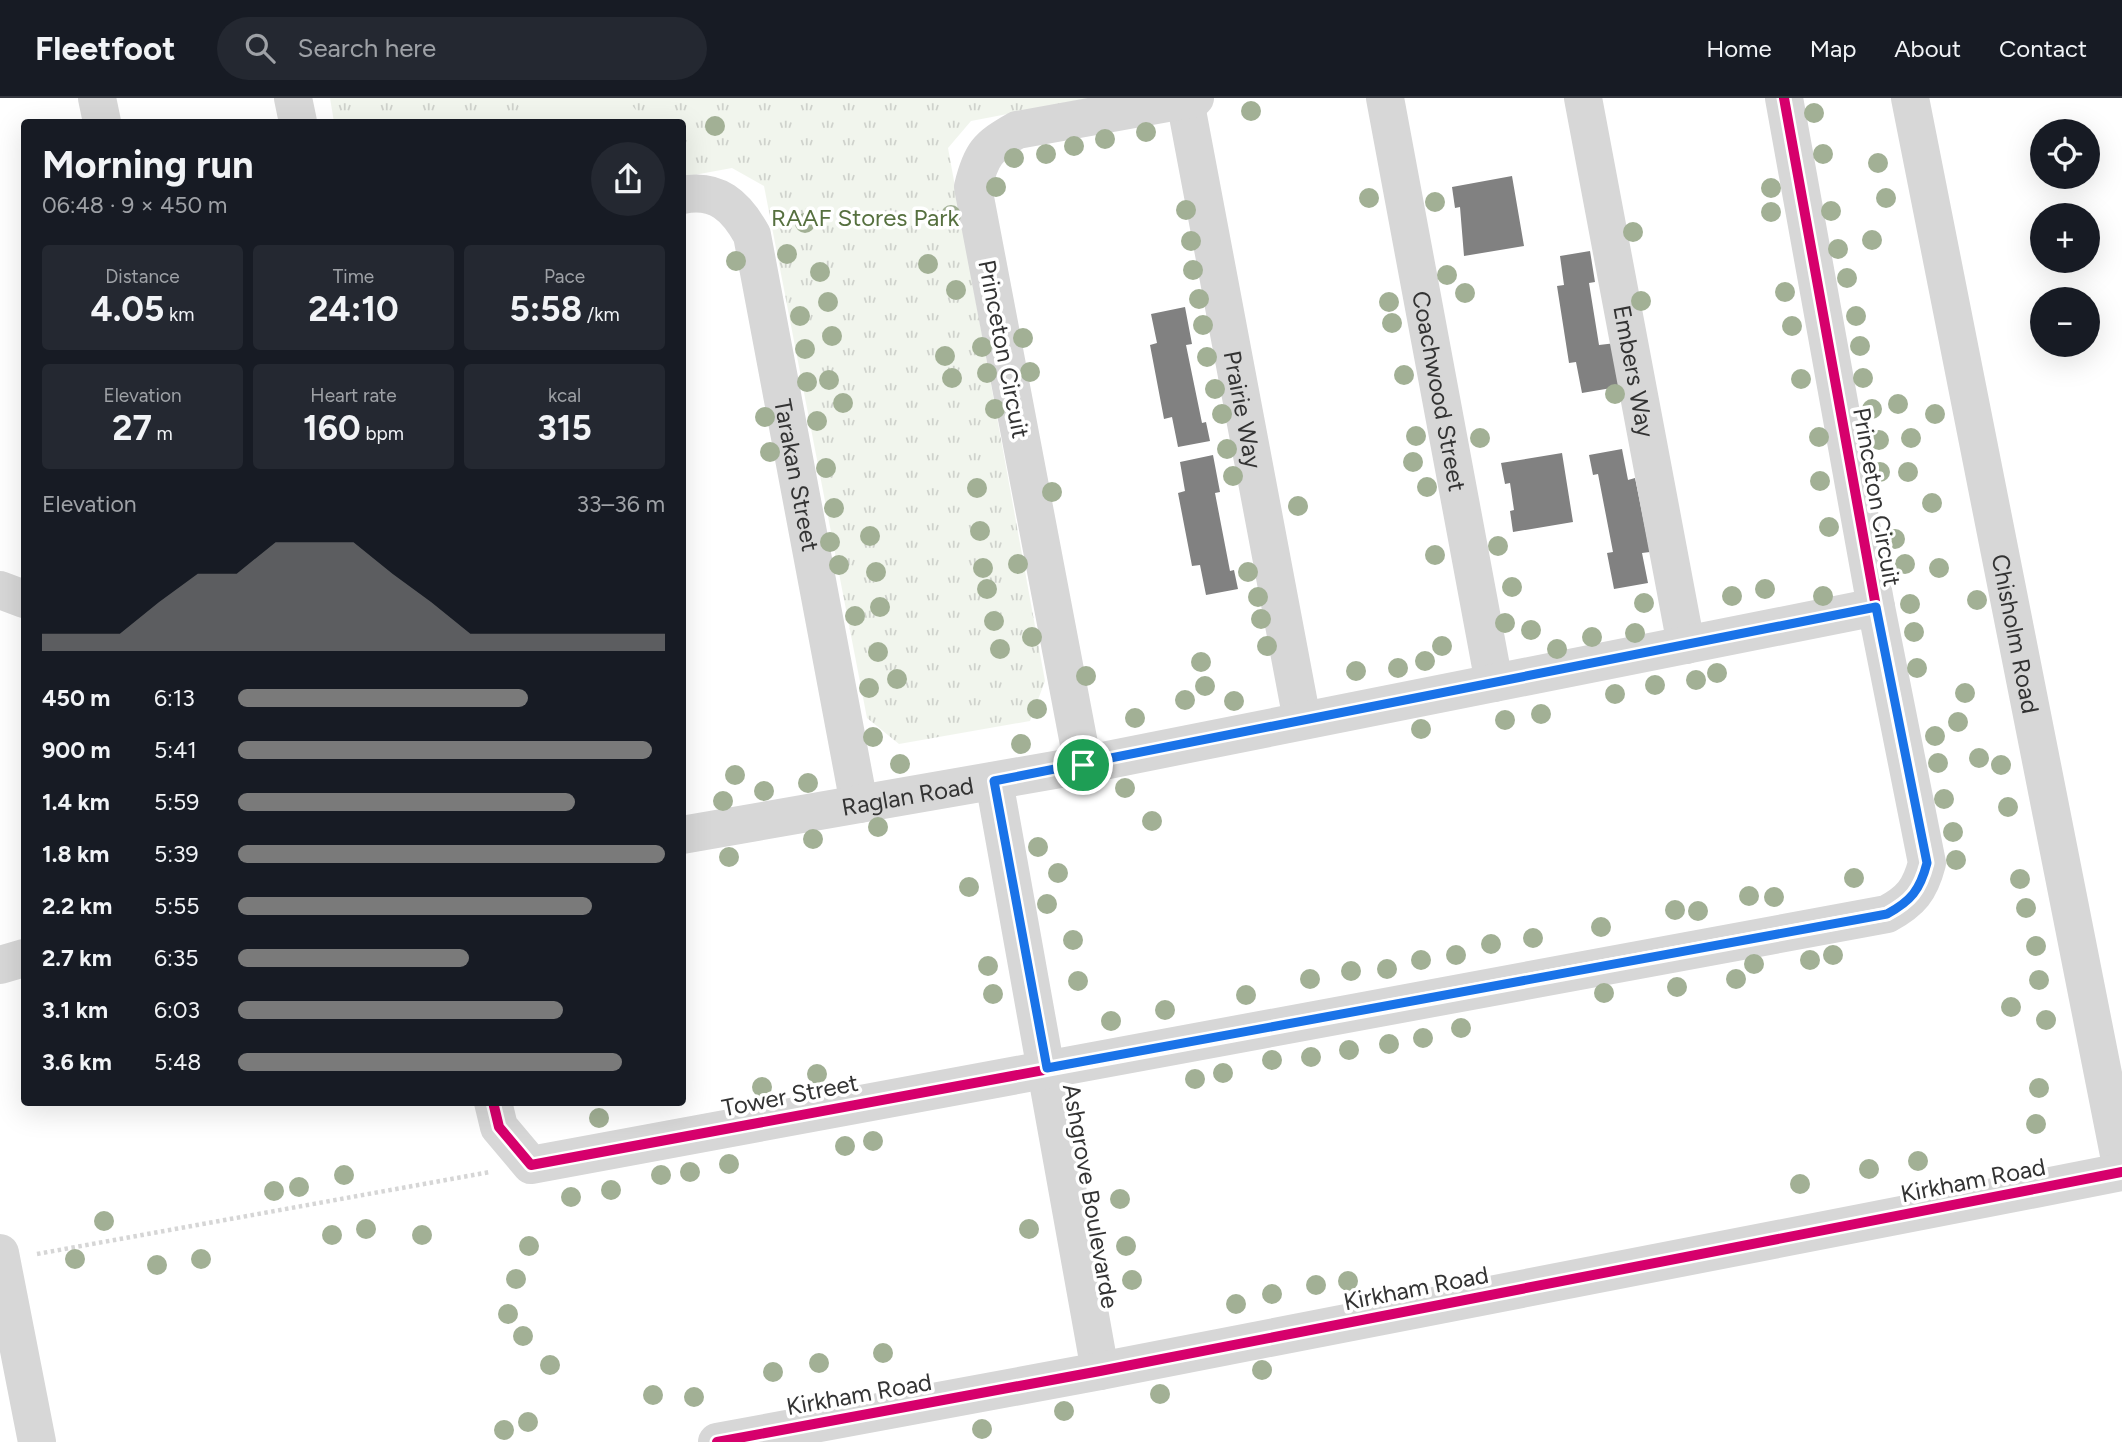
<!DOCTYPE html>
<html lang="en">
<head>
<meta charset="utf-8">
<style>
	body { margin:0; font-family:Figtree,sans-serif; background:#242831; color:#f1f3f6; height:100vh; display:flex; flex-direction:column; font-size:26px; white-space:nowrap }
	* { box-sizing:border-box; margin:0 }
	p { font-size:23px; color:#9ea1a6 }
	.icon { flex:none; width:38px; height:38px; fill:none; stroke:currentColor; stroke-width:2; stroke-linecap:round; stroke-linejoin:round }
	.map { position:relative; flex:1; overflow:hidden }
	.side { position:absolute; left:21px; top:21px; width:665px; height:987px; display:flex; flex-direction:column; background:#171b24; border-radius:7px; box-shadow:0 7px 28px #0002 }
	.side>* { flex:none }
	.tools { position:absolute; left:2030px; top:21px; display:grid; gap:14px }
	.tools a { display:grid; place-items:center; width:70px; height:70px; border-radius:50%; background:#171b24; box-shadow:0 7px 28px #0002; font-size:35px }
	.pin { position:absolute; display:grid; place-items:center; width:60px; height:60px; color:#fff; margin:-30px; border:4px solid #fff; border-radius:50%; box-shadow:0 2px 7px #0007 }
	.round { display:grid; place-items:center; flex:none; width:74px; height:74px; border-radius:37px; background:#242831 }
	.summary { display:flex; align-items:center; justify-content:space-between; height:119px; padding:0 21px }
	h1 { font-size:38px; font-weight:700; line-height:52px }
	.figures { display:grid; grid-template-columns:repeat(3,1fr); gap:10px; height:119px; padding:7px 21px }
	.figures div { display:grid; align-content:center; border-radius:7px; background:#242831; text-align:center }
	.figures b { font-size:35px; font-weight:700 }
	.figures small { font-size:19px; font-weight:400 }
	.figures p { font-size:19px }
	.chart { height:196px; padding:14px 21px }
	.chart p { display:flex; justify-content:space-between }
	.chart svg { width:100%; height:126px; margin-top:7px; fill:#7a7a7a; opacity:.7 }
	ul { padding:0 21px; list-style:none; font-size:23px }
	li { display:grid; grid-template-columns:112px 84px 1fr; align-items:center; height:52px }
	li i { height:18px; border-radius:9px; background:#7a7a7a }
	header { display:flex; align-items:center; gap:42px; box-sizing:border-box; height:98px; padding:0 35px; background:#171b24; border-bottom:2px solid #363941 }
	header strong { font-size:33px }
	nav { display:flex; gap:38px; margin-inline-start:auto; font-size:24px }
	.search { width:490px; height:63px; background:#242831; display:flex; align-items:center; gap:18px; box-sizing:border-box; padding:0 24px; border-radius:38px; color:#9ea1a6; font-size:26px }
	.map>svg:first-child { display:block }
</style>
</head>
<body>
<header>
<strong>Fleetfoot</strong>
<div class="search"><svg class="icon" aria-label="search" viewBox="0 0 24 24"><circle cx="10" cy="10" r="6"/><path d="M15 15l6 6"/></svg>Search here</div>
<nav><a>Home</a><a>Map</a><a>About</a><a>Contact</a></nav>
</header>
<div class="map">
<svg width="2122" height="1344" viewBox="0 0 2122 1344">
	<defs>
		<pattern id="park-tufts" width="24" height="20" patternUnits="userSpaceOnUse" patternTransform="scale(1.75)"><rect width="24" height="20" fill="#f1f5ed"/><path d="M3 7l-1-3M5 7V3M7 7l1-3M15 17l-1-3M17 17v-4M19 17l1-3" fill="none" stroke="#cfd2cc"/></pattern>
	</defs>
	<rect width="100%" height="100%" fill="#fff"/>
	<path fill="url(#park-tufts)" d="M330 0H1090L971 23 948 50 1045 583 1030 623 899 646 867 620 764 88 732 70 683 79 682 24H334Z"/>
	<path fill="#f1f5ed" d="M512 0H626L646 24H532Z"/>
	<path fill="#818181" d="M1512 78 1524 148 1464 158 1460 109 1455 110 1452 89Z
		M1590 153 1595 184 1589 185 1599 247 1616 245 1623 288 1582 295 1576 264 1569 265 1557 188 1564 187 1560 158Z
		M1185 209 1192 246 1186 247 1202 325 1206 324 1210 343 1178 349 1172 319 1164 321 1150 247 1157 245 1151 216Z
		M1622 351 1628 382 1635 380 1650 454 1642 455 1648 485 1614 491 1607 455 1613 454 1598 376 1593 377 1589 357Z
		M1562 355 1573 424 1513 434 1510 413 1514 412 1510 385 1505 386 1501 365Z
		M1213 357 1220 394 1215 395 1230 473 1234 472 1238 491 1206 497 1200 467 1192 468 1178 395 1185 393 1180 364Z"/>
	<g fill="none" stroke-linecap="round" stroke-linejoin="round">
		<path stroke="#d6d6d6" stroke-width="4.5" stroke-dasharray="3.5 3.5" stroke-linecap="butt" d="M37 1156 490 1074"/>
		<g stroke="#d7d7d7" stroke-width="38">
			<path d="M97 0 102 24"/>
			<path d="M293 0 298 24"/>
			<path id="s1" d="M1385 0 1494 585"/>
			<path id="s2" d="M1583 0 1686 547"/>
			<path id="s3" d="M1910 0 2122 1072"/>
			<path id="s4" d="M1185 2 1302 622"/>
			<path id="s5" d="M682 97C717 90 736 108 752 137L859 706"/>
			<path d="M0 492 24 501"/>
			<path d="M1083 667 973 89C981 56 987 49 1017 32L1195 0"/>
			<path d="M994 683 1100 1273"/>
			<path id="s6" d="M682 737 1083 667 1876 509"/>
			<path d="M0 867 24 860"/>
			<path d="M493 1004 499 1029 531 1067 1887 816C1911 803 1920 792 1927 765L1876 509 1784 0"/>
			<path d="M0 1155 37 1344"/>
			<path d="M717 1344 1100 1273 2122 1074"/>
		</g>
		<g stroke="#fff" stroke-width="15">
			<path id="cycleway" d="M493 1004 499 1029 531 1067 1887 816C1911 803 1920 792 1927 765L1876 509 1784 0
				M717 1344 1100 1273 2122 1074"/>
		</g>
		<use href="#cycleway" stroke="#d6006c" stroke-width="10"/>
	</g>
	<g fill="#a2b095">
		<circle cx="1251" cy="13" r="10"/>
		<circle cx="1814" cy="15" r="10"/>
		<circle cx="715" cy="28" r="10"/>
		<circle cx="1146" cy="34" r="10"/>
		<circle cx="1105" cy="41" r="10"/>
		<circle cx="1074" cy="48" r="10"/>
		<circle cx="1046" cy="56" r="10"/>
		<circle cx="1823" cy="56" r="10"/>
		<circle cx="1014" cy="60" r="10"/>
		<circle cx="1878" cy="65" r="10"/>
		<circle cx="996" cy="89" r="10"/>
		<circle cx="1771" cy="90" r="10"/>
		<circle cx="1369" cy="100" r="10"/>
		<circle cx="1886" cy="100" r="10"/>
		<circle cx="1435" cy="104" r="10"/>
		<circle cx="1186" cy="112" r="10"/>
		<circle cx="1831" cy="113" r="10"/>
		<circle cx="1771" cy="114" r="10"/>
		<circle cx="951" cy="117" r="10"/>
		<circle cx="805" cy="125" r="10"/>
		<circle cx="1633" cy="134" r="10"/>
		<circle cx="1872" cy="142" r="10"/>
		<circle cx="1191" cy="143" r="10"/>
		<circle cx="1838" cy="151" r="10"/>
		<circle cx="787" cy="156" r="10"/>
		<circle cx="736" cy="163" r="10"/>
		<circle cx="928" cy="166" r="10"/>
		<circle cx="1193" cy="172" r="10"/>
		<circle cx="820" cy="174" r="10"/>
		<circle cx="1447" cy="177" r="10"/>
		<circle cx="1847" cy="180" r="10"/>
		<circle cx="956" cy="192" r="10"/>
		<circle cx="1785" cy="194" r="10"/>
		<circle cx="1465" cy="195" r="10"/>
		<circle cx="1199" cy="201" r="10"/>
		<circle cx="1641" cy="203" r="10"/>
		<circle cx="828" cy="204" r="10"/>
		<circle cx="1389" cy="204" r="10"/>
		<circle cx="800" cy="218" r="10"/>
		<circle cx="1856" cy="218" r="10"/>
		<circle cx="1392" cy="225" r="10"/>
		<circle cx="1203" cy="227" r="10"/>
		<circle cx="1792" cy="228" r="10"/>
		<circle cx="832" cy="238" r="10"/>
		<circle cx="1023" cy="240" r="10"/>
		<circle cx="1860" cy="248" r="10"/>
		<circle cx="982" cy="249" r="10"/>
		<circle cx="805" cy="251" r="10"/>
		<circle cx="945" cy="258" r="10"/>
		<circle cx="1207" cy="259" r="10"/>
		<circle cx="1030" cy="274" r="10"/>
		<circle cx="987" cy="275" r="10"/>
		<circle cx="1404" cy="277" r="10"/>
		<circle cx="952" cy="280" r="10"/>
		<circle cx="1863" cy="280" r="10"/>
		<circle cx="1801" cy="281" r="10"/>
		<circle cx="829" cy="282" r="10"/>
		<circle cx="807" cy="284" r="10"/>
		<circle cx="1215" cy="291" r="10"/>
		<circle cx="1615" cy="296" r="10"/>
		<circle cx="843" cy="305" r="10"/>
		<circle cx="1898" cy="306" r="10"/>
		<circle cx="995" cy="311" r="10"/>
		<circle cx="1872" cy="311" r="10"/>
		<circle cx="1222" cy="316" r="10"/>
		<circle cx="1935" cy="316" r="10"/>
		<circle cx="765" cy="319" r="10"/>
		<circle cx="817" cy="323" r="10"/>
		<circle cx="1416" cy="338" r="10"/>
		<circle cx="1819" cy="339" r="10"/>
		<circle cx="1480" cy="340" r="10"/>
		<circle cx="1911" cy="340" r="10"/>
		<circle cx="1879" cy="342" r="10"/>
		<circle cx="1227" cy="351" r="10"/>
		<circle cx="770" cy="354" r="10"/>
		<circle cx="1413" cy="364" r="10"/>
		<circle cx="826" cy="370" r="10"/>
		<circle cx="1880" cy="374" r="10"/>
		<circle cx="1908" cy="374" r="10"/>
		<circle cx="1233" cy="378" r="10"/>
		<circle cx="1820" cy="383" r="10"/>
		<circle cx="1427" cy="389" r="10"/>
		<circle cx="977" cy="390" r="10"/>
		<circle cx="1052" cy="394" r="10"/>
		<circle cx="1932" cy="405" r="10"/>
		<circle cx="1298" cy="408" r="10"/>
		<circle cx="834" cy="410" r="10"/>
		<circle cx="1829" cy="429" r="10"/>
		<circle cx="980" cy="433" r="10"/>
		<circle cx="870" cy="438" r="10"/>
		<circle cx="1895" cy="441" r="10"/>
		<circle cx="830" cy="444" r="10"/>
		<circle cx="1498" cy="448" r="10"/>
		<circle cx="1435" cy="457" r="10"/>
		<circle cx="1018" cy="466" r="10"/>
		<circle cx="1905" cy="466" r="10"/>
		<circle cx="839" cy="467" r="10"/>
		<circle cx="983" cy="470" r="10"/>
		<circle cx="1939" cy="470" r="10"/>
		<circle cx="876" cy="474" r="10"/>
		<circle cx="1248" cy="474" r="10"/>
		<circle cx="1512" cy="489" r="10"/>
		<circle cx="987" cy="491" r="10"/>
		<circle cx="1765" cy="491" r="10"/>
		<circle cx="1732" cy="498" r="10"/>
		<circle cx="1823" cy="498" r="10"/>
		<circle cx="1258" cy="499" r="10"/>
		<circle cx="1977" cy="502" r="10"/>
		<circle cx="1644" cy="505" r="10"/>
		<circle cx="1910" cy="506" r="10"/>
		<circle cx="880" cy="509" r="10"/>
		<circle cx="855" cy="518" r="10"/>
		<circle cx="1261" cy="521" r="10"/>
		<circle cx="994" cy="523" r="10"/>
		<circle cx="1505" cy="525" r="10"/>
		<circle cx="1531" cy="532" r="10"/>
		<circle cx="1914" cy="534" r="10"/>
		<circle cx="1635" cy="535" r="10"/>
		<circle cx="1032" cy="539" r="10"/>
		<circle cx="1592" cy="539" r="10"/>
		<circle cx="1267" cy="548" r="10"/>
		<circle cx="1442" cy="548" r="10"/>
		<circle cx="1000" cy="551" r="10"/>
		<circle cx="1557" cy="551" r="10"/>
		<circle cx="878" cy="554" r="10"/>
		<circle cx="1425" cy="563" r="10"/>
		<circle cx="1201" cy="564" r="10"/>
		<circle cx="1398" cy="570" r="10"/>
		<circle cx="1917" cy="570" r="10"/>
		<circle cx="1356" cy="573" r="10"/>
		<circle cx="1717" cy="575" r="10"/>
		<circle cx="1086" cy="578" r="10"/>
		<circle cx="897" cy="581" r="10"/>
		<circle cx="1696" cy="582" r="10"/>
		<circle cx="1655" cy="587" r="10"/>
		<circle cx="1205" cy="588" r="10"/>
		<circle cx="869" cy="590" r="10"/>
		<circle cx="1965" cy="595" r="10"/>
		<circle cx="1615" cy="596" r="10"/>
		<circle cx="1185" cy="602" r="10"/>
		<circle cx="1234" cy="603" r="10"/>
		<circle cx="1037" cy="611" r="10"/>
		<circle cx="1541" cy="616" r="10"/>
		<circle cx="1135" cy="620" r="10"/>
		<circle cx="1505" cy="622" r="10"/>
		<circle cx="1958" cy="624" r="10"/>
		<circle cx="1421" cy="631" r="10"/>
		<circle cx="1935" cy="638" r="10"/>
		<circle cx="873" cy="639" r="10"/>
		<circle cx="1021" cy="646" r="10"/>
		<circle cx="1979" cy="660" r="10"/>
		<circle cx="1938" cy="665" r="10"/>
		<circle cx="900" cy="666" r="10"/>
		<circle cx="2001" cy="667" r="10"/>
		<circle cx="735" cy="677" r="10"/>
		<circle cx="808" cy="685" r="10"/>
		<circle cx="1125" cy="690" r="10"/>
		<circle cx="764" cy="693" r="10"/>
		<circle cx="1944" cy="701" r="10"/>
		<circle cx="723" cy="703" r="10"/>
		<circle cx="2008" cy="709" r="10"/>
		<circle cx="1152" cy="723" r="10"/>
		<circle cx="878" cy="729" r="10"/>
		<circle cx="1953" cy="734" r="10"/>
		<circle cx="813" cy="741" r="10"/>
		<circle cx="1038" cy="749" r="10"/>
		<circle cx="729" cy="759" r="10"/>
		<circle cx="1956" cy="762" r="10"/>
		<circle cx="1058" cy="775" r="10"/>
		<circle cx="1854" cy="780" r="10"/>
		<circle cx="2020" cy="781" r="10"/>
		<circle cx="969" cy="789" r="10"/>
		<circle cx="1749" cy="798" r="10"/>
		<circle cx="1774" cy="799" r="10"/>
		<circle cx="1047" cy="806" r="10"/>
		<circle cx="2026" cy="810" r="10"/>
		<circle cx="1675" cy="812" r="10"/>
		<circle cx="1698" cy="813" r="10"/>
		<circle cx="1601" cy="829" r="10"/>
		<circle cx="1533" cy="840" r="10"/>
		<circle cx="1073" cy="842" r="10"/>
		<circle cx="1491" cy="846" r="10"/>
		<circle cx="2036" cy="848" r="10"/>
		<circle cx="1456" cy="857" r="10"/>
		<circle cx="1833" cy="857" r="10"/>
		<circle cx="1421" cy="862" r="10"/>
		<circle cx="1810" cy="862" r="10"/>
		<circle cx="1754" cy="866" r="10"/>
		<circle cx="988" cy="868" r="10"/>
		<circle cx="1387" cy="871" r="10"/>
		<circle cx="1351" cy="873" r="10"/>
		<circle cx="1310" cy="881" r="10"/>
		<circle cx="1736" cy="881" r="10"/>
		<circle cx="2039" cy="882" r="10"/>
		<circle cx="1078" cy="883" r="10"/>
		<circle cx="1677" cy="889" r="10"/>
		<circle cx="1604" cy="895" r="10"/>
		<circle cx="993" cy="896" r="10"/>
		<circle cx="1246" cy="897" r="10"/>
		<circle cx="2011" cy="909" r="10"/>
		<circle cx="1165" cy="912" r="10"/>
		<circle cx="2046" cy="922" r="10"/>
		<circle cx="1111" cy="923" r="10"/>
		<circle cx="1461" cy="930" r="10"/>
		<circle cx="1423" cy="940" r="10"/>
		<circle cx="1389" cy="946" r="10"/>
		<circle cx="1349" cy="952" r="10"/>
		<circle cx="1311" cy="959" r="10"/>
		<circle cx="1272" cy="962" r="10"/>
		<circle cx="1223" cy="975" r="10"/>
		<circle cx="817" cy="976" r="10"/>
		<circle cx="1195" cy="981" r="10"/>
		<circle cx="762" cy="989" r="10"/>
		<circle cx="2039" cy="990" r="10"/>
		<circle cx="599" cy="1020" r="10"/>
		<circle cx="2036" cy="1026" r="10"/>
		<circle cx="873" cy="1043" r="10"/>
		<circle cx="845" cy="1048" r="10"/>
		<circle cx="1918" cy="1063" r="10"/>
		<circle cx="729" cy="1066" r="10"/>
		<circle cx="1869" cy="1071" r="10"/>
		<circle cx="690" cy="1074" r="10"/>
		<circle cx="344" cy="1077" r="10"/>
		<circle cx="661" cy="1077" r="10"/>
		<circle cx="1800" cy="1086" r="10"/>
		<circle cx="299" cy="1089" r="10"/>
		<circle cx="611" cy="1092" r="10"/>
		<circle cx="274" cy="1093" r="10"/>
		<circle cx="571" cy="1099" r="10"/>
		<circle cx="1120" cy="1101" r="10"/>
		<circle cx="104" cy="1123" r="10"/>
		<circle cx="366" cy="1131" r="10"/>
		<circle cx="1029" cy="1131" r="10"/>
		<circle cx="332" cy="1137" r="10"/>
		<circle cx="422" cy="1137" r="10"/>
		<circle cx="529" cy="1148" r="10"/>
		<circle cx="1126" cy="1148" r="10"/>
		<circle cx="75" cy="1161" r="10"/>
		<circle cx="201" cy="1161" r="10"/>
		<circle cx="157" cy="1167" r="10"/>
		<circle cx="516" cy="1181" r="10"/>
		<circle cx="1132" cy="1182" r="10"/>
		<circle cx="1348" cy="1183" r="10"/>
		<circle cx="1316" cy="1187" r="10"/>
		<circle cx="1272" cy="1196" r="10"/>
		<circle cx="1236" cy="1206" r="10"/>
		<circle cx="508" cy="1216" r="10"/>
		<circle cx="523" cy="1238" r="10"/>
		<circle cx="883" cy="1255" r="10"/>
		<circle cx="819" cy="1265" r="10"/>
		<circle cx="550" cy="1267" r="10"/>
		<circle cx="1262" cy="1272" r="10"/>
		<circle cx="773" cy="1274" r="10"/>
		<circle cx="1160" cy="1296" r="10"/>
		<circle cx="653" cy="1297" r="10"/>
		<circle cx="694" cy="1299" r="10"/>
		<circle cx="1064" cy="1313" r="10"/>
		<circle cx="528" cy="1324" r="10"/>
		<circle cx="982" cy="1331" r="10"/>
		<circle cx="504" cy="1332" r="10"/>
	</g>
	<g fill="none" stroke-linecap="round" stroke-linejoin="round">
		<g stroke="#fff" stroke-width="14">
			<path id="route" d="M1876 509 1927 765C1920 792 1911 803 1887 816L1047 970 994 683Z"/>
		</g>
		<use href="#route" stroke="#1a73e8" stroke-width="9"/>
	</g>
	<g text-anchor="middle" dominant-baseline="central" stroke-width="7" stroke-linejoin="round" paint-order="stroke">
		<g font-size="24" fill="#56703f" stroke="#fff">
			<text x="865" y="119">RAAF Stores Park</text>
		</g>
		<g font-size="24" fill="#333" stroke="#fff">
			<text transform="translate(1004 251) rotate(79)">Princeton Circuit</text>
			<text stroke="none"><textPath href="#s2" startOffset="278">Embers Way</textPath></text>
			<text stroke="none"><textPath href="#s1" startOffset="298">Coachwood Street</textPath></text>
			<text stroke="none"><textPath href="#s4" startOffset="315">Prairie Way</textPath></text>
			<text stroke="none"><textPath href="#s5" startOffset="332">Tarakan Street</textPath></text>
			<text transform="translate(1877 399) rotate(80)">Princeton Circuit</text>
			<text stroke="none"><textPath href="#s3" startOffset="546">Chisholm Road</textPath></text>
			<text stroke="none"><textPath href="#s6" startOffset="229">Raglan Road</textPath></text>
			<text transform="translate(790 997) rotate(-11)">Tower Street</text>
			<text transform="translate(1973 1082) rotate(-11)">Kirkham Road</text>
			<text transform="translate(1091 1098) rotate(80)">Ashgrove Boulevarde</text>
			<text transform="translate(1416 1190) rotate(-11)">Kirkham Road</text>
			<text transform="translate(859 1296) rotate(-10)">Kirkham Road</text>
		</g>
	</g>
</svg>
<div class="tools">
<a><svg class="icon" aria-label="locate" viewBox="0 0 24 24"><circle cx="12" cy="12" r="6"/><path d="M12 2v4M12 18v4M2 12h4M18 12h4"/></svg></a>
<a>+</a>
<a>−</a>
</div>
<div class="pin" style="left:1083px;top:667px;background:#1e9e55"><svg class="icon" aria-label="arrive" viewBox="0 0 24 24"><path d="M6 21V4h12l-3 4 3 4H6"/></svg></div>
<section class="side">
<div class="summary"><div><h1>Morning run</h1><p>06:48 · 9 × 450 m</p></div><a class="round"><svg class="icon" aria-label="share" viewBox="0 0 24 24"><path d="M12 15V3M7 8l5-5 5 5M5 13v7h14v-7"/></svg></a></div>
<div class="figures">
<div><p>Distance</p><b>4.05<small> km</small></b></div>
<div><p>Time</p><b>24:10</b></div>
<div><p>Pace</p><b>5:58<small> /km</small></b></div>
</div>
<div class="figures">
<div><p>Elevation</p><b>27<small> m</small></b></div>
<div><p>Heart rate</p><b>160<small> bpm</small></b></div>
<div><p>kcal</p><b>315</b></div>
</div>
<div class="chart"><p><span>Elevation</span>33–36 m</p>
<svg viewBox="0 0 160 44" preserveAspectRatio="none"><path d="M0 44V38L10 38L20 38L30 27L40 17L50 17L60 6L70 6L80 6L90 17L100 27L110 38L120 38L130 38L140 38L150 38L160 38V44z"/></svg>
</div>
<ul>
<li><b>450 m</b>6:13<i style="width:68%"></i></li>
<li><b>900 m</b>5:41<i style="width:97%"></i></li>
<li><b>1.4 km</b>5:59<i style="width:79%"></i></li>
<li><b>1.8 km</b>5:39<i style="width:100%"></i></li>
<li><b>2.2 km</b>5:55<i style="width:83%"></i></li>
<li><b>2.7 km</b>6:35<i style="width:54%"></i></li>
<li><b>3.1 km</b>6:03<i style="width:76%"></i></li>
<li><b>3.6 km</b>5:48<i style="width:90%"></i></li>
</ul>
</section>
</div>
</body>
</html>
